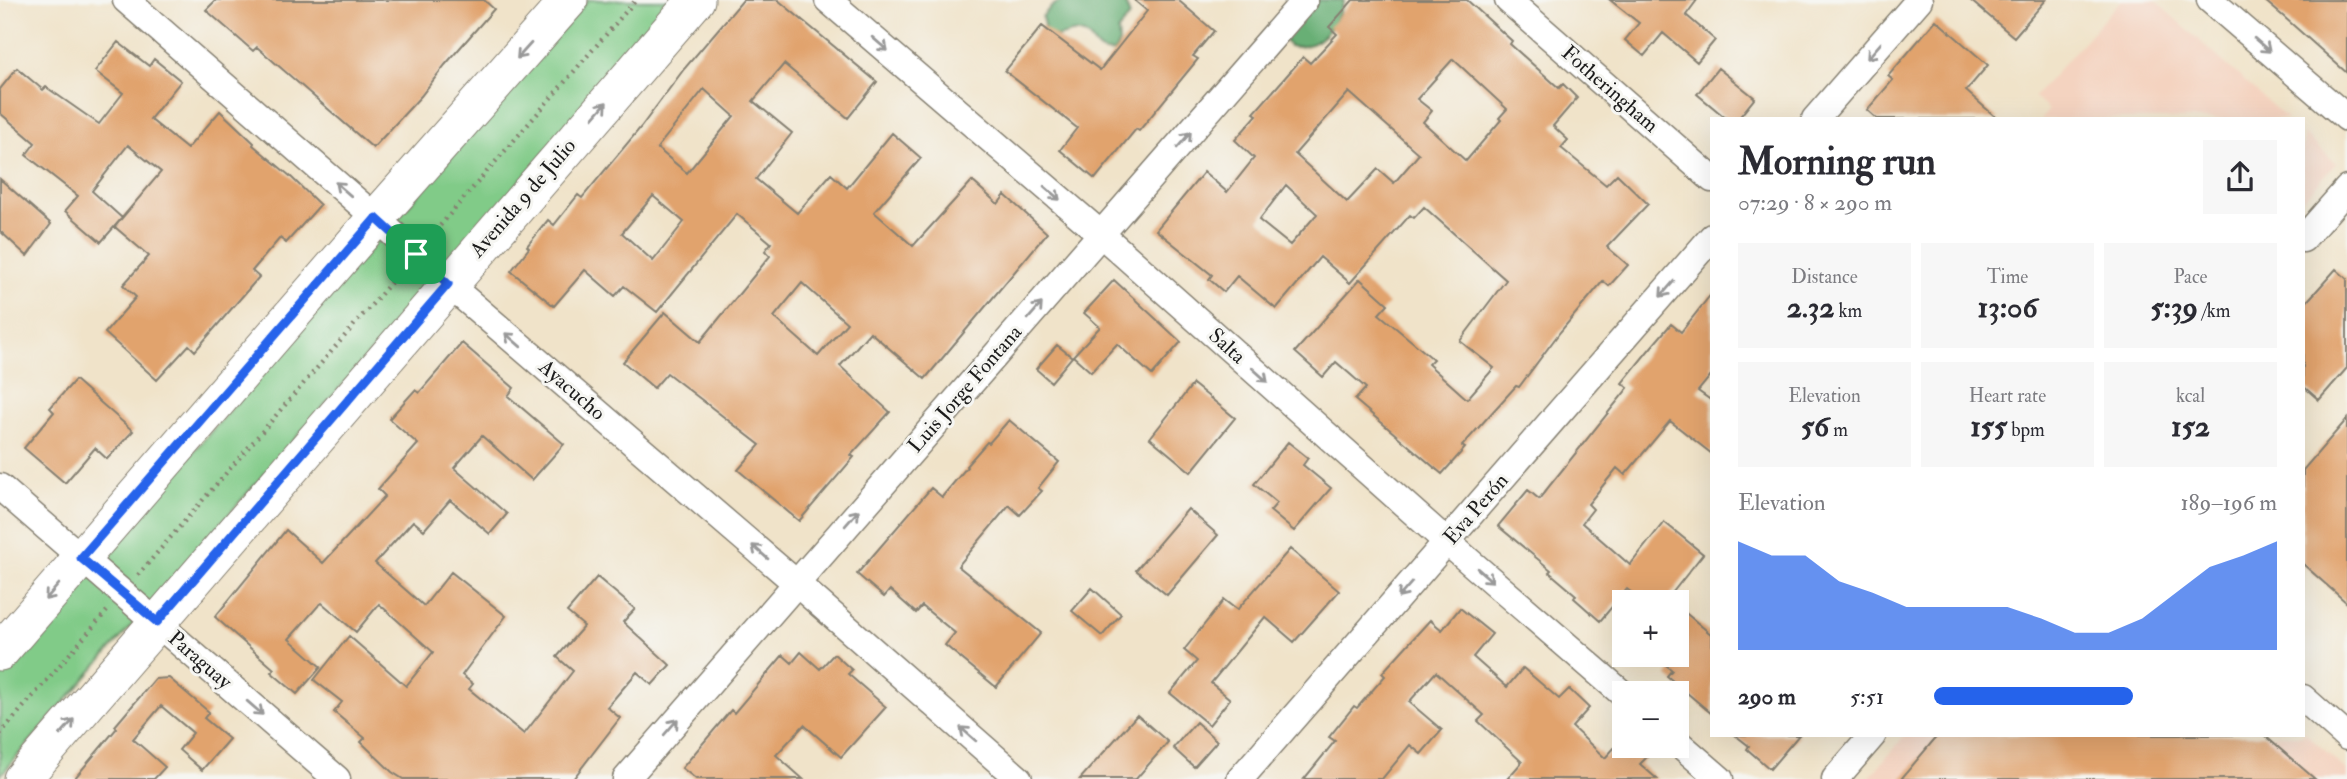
<!DOCTYPE html>
<html lang="en">
<head>
<meta charset="utf-8">
<style>
	body { margin:0; font-family:"IM FELL Double Pica",serif; background:#f7f7f7; color:#2b2b33; height:100vh; display:flex; flex-direction:column; font-size:26px; white-space:nowrap }
	* { box-sizing:border-box; margin:0 }
	p { font-size:23px; color:#7c7c81 }
	.icon { flex:none; width:38px; height:38px; fill:none; stroke:currentColor; stroke-width:2; stroke-linecap:round; stroke-linejoin:round }
	.map { position:relative; flex:1; overflow:hidden }
	.drawer { position:absolute; left:1710px; top:117px; width:595px; height:620px; display:flex; flex-direction:column; background:#fff; border-radius:0px; box-shadow:0 7px 28px #0002 }
	.drawer>* { flex:none }
	.controls { position:absolute; left:1612px; top:590px; display:grid; gap:14px }
	.controls a { display:grid; place-items:center; width:77px; height:77px; border-radius:0px; background:#fff; box-shadow:0 7px 28px #0002; font-size:35px }
	.pin { position:absolute; display:grid; place-items:center; width:60px; height:60px; color:#fff; margin:-30px; border-radius:14px; box-shadow:0 4px 10px #0006 }
	.round { display:grid; place-items:center; flex:none; width:74px; height:74px; border-radius:0px; background:#f7f7f7 }
	.headline { display:flex; align-items:center; justify-content:space-between; height:119px; padding:0 28px }
	h1 { font-size:38px; font-weight:800; line-height:52px }
	.figures { display:grid; grid-template-columns:repeat(3,1fr); gap:10px; height:119px; padding:7px 28px }
	.figures div { display:grid; align-content:center; border-radius:0px; background:#f7f7f7; text-align:center }
	.figures b { font-size:30px; font-weight:800 }
	.figures small { font-size:19px; font-weight:400 }
	.figures p { font-size:19px }
	.chart { height:196px; padding:14px 28px }
	.chart p { display:flex; justify-content:space-between }
	.chart svg { width:100%; height:126px; margin-top:7px; fill:#2563eb; opacity:.7 }
	ul { padding:0 28px; list-style:none; font-size:23px }
	li { display:grid; grid-template-columns:112px 84px 1fr; align-items:center; height:52px }
	li i { height:18px; border-radius:9px; background:#2563eb }
	.map>svg:first-child { display:block }
</style>
</head>
<body>
<div class="map">
<svg width="2347" height="779" viewBox="0 0 2347 779">
	<rect width="100%" height="100%" fill="#f6f6f2"/>
	<filter id="ink" filterUnits="userSpaceOnUse"><feTurbulence type="fractalNoise" baseFrequency=".0143" numOctaves="2"/><feDisplacementMap in="SourceGraphic" scale="14" xChannelSelector="R" yChannelSelector="G"/><feConvolveMatrix kernelMatrix="1 2 1 2 8 2 1 2 1" color-interpolation-filters="sRGB"/></filter>
	<filter id="wash" filterUnits="userSpaceOnUse"><feTurbulence type="fractalNoise" baseFrequency=".00686" numOctaves="4" result="noise"/><feDisplacementMap in="SourceGraphic" scale="28" xChannelSelector="R" yChannelSelector="G"/><feGaussianBlur stdDeviation="1.57" result="paint"/><feColorMatrix in="noise" values="0 0 0 0 0 0 0 0 0 0 0 0 0 0 0 0 0 1.4 0 .05"/><feComposite in="paint" operator="in"/></filter>
	<g filter="url(#wash)">
		<rect width="100%" height="100%" fill="#f0e3c9"/>
		<path fill="#f4d3c0" d="M2121 0H2154L2287 119H2041L2049 110 2034 97Z
			M2303 134 2336 163 2303 200Z
			M2303 731 2347 771V779H1868L1905 735H2303Z"/>
		<path fill="#81cb88" stroke="#4e7452" stroke-width="2" d="M588 0H679L0 776V673Z"/>
		<path fill="#68af74" stroke="#426648" stroke-width="2" d="M1070 0H1124L1130 16 1118 30 1119 43 1114 52C1092 56 1096 36 1080 33 1067 30 1061 42 1046 34L1042 17C1051 6 1056 1 1070 0Z
			M1290 0H1344C1337 25 1318 52 1289 46L1282 36Z"/>
		<g id="blocks">
			<path fill="#e1a36d" fill-rule="evenodd" d="M216 0H484L494 9 445 65 421 96 373 148 257 47 253 51 206 10Z
				M743 0H778L877 82 848 118 784 64 753 101 792 133 756 179 797 213 831 174 847 188 892 133 921 158 874 212 913 246 972 181 998 204 1005 195 1047 233 925 379 870 332 840 366 890 412 851 455 854 457 799 521 738 470 760 445 667 373 654 388 623 362 665 312 700 342 770 256 765 251 771 243 737 214 657 312 624 286 615 296 585 270 554 306 511 271 529 248 527 246 548 220 554 225 578 195 582 198 641 127 684 69ZM704 89 734 116 687 173 657 148ZM653 196 684 222 653 261 622 233ZM802 283 847 323 818 356 774 317Z
				M1134 0H1178L1214 31 1193 56 1198 59 1139 131 1136 129 1095 179 1060 150 1077 128 1005 71 1042 26 1100 70 1147 11Z
				M1353 0H1467L1512 41 1510 44 1559 88 1563 84 1577 98 1553 126 1568 140 1561 148 1606 185 1617 174 1648 204 1607 247 1628 265 1609 286 1603 281 1560 332 1519 387 1516 386 1488 417 1462 446 1465 448 1442 474 1355 400 1366 388 1336 362 1323 377 1295 352 1360 279 1388 304 1379 314 1433 359 1428 364 1467 399 1494 368 1460 341 1506 280 1424 207 1414 218 1410 215 1350 283 1320 257 1276 309 1237 276 1224 292 1209 279 1212 275 1156 230 1204 172 1227 192 1254 158 1235 140 1257 115 1254 113 1303 57 1310 63 1337 34 1329 27ZM1453 59 1507 109 1499 118 1501 120 1466 161 1423 122 1432 111 1417 99ZM1349 92 1419 154 1394 183 1378 169 1347 202 1295 154ZM1286 185 1317 214 1290 245 1259 220Z
				M1610 0H1697L1686 15 1715 40 1697 62 1663 33 1644 56 1625 40 1639 23Z
				M1970 0H2046L2014 37Z
				M2264 0H2347V73L2284 17Z
				M1936 20 1988 65 1966 91 1998 119H1877L1867 110 1893 80 1888 76Z
				M118 42 149 66 154 59 181 81 150 119 187 149 220 111 254 143 253 145 290 176 320 205 286 243 280 238 252 271 259 277 195 351 189 345 157 380 105 333 136 297 123 285 149 256 115 227 122 218 101 242 65 211 78 196 26 155 35 143 0 113V89L17 68 43 90 46 87 99 124 123 93 95 71ZM128 145 161 172 122 218 92 191Z
				M1718 68 1755 98 1738 119H1727L1697 94Z
				M0 179 51 224 27 256 0 231Z
				M2336 269 2347 279V368L2319 400 2303 386V306Z
				M1114 280 1181 342 1152 375 1117 344 1091 372 1073 356 1100 327 1084 313Z
				M1712 293V374L1698 391 1712 401V454L1670 421 1625 475 1617 468 1588 504 1593 509 1582 523 1630 565 1664 522 1703 554 1665 602H1644L1627 589 1600 621 1574 598 1576 595 1549 572 1551 570 1498 526 1528 490 1539 499 1628 388 1622 383 1648 351 1671 324 1681 332Z
				M462 343 514 388 508 396 564 444 532 480 482 436 454 468 507 514 490 534 450 500 424 530 413 521 375 563 424 606 451 572 506 616 462 675 473 684 469 689 524 734 573 671 557 657 584 626 567 612 597 577 635 609 623 622 670 665 652 685 637 672 607 707 620 718 573 779H403L392 772 361 742 365 738 334 712 342 702 314 680 349 636 406 686 433 652 379 604 356 632 322 603 318 606 289 639 321 667 297 694 271 672 274 669 215 617 286 530 323 563 385 496 378 489 418 444 389 419 415 390 419 393Z
				M1057 345 1072 357 1051 382 1036 369Z
				M75 380 133 431 107 459 95 448 65 483 24 448 54 412 50 408Z
				M1193 384 1235 418 1191 472 1150 438Z
				M2347 419V603L2303 564V470Z
				M1009 420 1059 462 1038 488 1042 491 1020 515 1009 505 958 566 1041 633 996 687 945 645 955 633 922 606 916 613 890 590 884 597 857 574 931 488 942 497 967 467 966 466 987 442 989 443Z
				M1288 442 1308 458 1303 465 1331 488 1294 531 1270 511 1277 503 1254 484Z
				M1188 509 1218 535 1167 595 1136 570Z
				M1290 549 1339 591 1294 642 1265 617 1211 683 1230 699 1209 725 1170 693 1197 661 1184 650 1224 600 1237 610Z
				M1092 588 1121 614 1102 636 1072 611Z
				M1676 605 1712 635V714L1667 676 1672 670 1653 654H1676Z
				M1460 608 1492 634 1473 657 1507 687 1523 668 1559 699 1569 689 1589 708 1572 727 1605 758 1616 746H1637L1648 756 1640 764 1657 779H1507L1522 762 1478 721 1484 715 1436 672 1409 702 1442 730 1421 754 1410 745 1382 779H1304L1335 741 1329 737 1354 706 1357 708 1385 676 1382 673 1430 620 1442 630Z
				M801 652 820 669 834 654 852 670 848 674 886 707 841 757 804 725 776 755 803 779H696L682 768 731 710 734 713 783 655 792 663Z
				M169 678 209 712 204 718 229 739 202 770 179 750 193 733 161 706 133 739 165 767 154 779H74L117 728 115 726 155 679Z
				M1137 715 1168 742 1136 779H1080Z
				M1196 722 1217 741 1194 767 1173 748Z
				M1735 735H1799L1770 769 1747 749 1749 746Z
				M1938 735H2264L2315 779H1901Z"/>
		</g>
	</g>
	<g filter="url(#ink)">
		<use href="#blocks" fill-opacity="0" stroke="#868072" stroke-width="2"/>
		<g fill="none" stroke-linecap="round" stroke-linejoin="round">
			<g stroke="#868072" stroke-width="29">
				<path id="street" d="M126 0 376 218 448 284 795 582 1019 779
					M828 0 1102 235 1447 542 1624 695
					M1508 0 1712 179
					M2210 0 2347 118
					M1815 119 1919 0
					M2303 239 2347 189
					M0 487 337 779
					M2303 698 2347 737
					M1676 741 1720 779
					M626 779C851 518 1080 261 1305 0
					M1240 779 1712 237
					M1835 779 1873 735"/>
			</g>
			<g stroke="#868072" stroke-width="39">
				<path id="secondary" d="M0 652 376 218 569 0
					M22 779 696 0"/>
			</g>
			<path stroke="#868072" stroke-width="4.5" stroke-dasharray="2 5" stroke-linecap="butt" d="M431 236 636 0
				M138 575 400 272
				M0 734 107 611"/>
			<use href="#street" stroke="#fff" stroke-width="26"/>
			<use href="#secondary" stroke="#fff" stroke-width="37"/>
		</g>
		<defs><path id="oneway-shaft" d="M-6 0H5M1.5-3L5.5 0L1.5 3" fill="none" stroke-width="1.6" stroke-linecap="round" stroke-linejoin="round" transform="scale(1.75)"/></defs>
		<g stroke="#999">
			<use href="#oneway-shaft" transform="translate(880 44) rotate(41)"/>
			<use href="#oneway-shaft" transform="translate(2262 45) rotate(41)"/>
			<use href="#oneway-shaft" transform="translate(524 51) rotate(132)"/>
			<use href="#oneway-shaft" transform="translate(1874 51) rotate(131)"/>
			<use href="#oneway-shaft" transform="translate(600 110) rotate(-49)"/>
			<use href="#oneway-shaft" transform="translate(1184 140) rotate(-49)"/>
			<use href="#oneway-shaft" transform="translate(343 189) rotate(-139)"/>
			<use href="#oneway-shaft" transform="translate(1052 193) rotate(41)"/>
			<use href="#oneway-shaft" transform="translate(1667 289) rotate(131)"/>
			<use href="#oneway-shaft" transform="translate(1035 311) rotate(-49)"/>
			<use href="#oneway-shaft" transform="translate(513 340) rotate(-139)"/>
			<use href="#oneway-shaft" transform="translate(1260 375) rotate(42)"/>
			<use href="#oneway-shaft" transform="translate(852 518) rotate(-49)"/>
			<use href="#oneway-shaft" transform="translate(760 552) rotate(-139)"/>
			<use href="#oneway-shaft" transform="translate(1485 575) rotate(41)"/>
			<use href="#oneway-shaft" transform="translate(1405 590) rotate(131)"/>
			<use href="#oneway-shaft" transform="translate(52 592) rotate(131)"/>
			<use href="#oneway-shaft" transform="translate(255 708) rotate(41)"/>
			<use href="#oneway-shaft" transform="translate(67 727) rotate(-49)"/>
			<use href="#oneway-shaft" transform="translate(671 727) rotate(-49)"/>
			<use href="#oneway-shaft" transform="translate(968 734) rotate(-139)"/>
		</g>
	</g>
	<g fill="none" stroke-linecap="round" stroke-linejoin="round" filter="url(#ink)">
		<g stroke="#fff" stroke-width="14">
			<path id="route" d="M376 218 448 284 157 622 81 558Z"/>
		</g>
		<use href="#route" stroke="#2563eb" stroke-width="9"/>
	</g>
	<g text-anchor="middle" dominant-baseline="central" stroke-width="6" stroke-linejoin="round" paint-order="stroke">
		<g font-size="21" fill="#1c1c1c" stroke="#f6f6f2">
			<text transform="translate(1610 89) rotate(41)">Fotheringham</text>
			<text transform="translate(523 198) rotate(-49)">Avenida 9 de Julio</text>
			<text transform="translate(1227 346) rotate(42)">Salta</text>
			<text transform="translate(965 389) rotate(-49)">Luis Jorge Fontana</text>
			<text transform="translate(572 390) rotate(41)">Ayacucho</text>
			<text transform="translate(1476 509) rotate(-49)">Eva Perón</text>
			<text transform="translate(200 660) rotate(41)">Paraguay</text>
		</g>
	</g>
</svg>
<div class="controls">
<a>+</a>
<a>−</a>
</div>
<div class="pin" style="left:416px;top:254px;background:#1e9e55"><svg class="icon" aria-label="arrive" viewBox="0 0 24 24"><path d="M6 21V4h12l-3 4 3 4H6"/></svg></div>
<section class="drawer">
<div class="headline"><div><h1>Morning run</h1><p>07:29 · 8 × 290 m</p></div><a class="round"><svg class="icon" aria-label="share" viewBox="0 0 24 24"><path d="M12 15V3M7 8l5-5 5 5M5 13v7h14v-7"/></svg></a></div>
<div class="figures">
<div><p>Distance</p><b>2.32<small> km</small></b></div>
<div><p>Time</p><b>13:06</b></div>
<div><p>Pace</p><b>5:39<small> /km</small></b></div>
</div>
<div class="figures">
<div><p>Elevation</p><b>56<small> m</small></b></div>
<div><p>Heart rate</p><b>155<small> bpm</small></b></div>
<div><p>kcal</p><b>152</b></div>
</div>
<div class="chart"><p><span>Elevation</span>189–196 m</p>
<svg viewBox="0 0 160 44" preserveAspectRatio="none"><path d="M0 44V6L10 11L20 11L30 20L40 24L50 29L60 29L70 29L80 29L90 33L100 38L110 38L120 33L130 24L140 15L150 11L160 6V44z"/></svg>
</div>
<ul>
<li><b>290 m</b>5:51<i style="width:58%"></i></li>
</ul>
</section>
</div>
</body>
</html>
